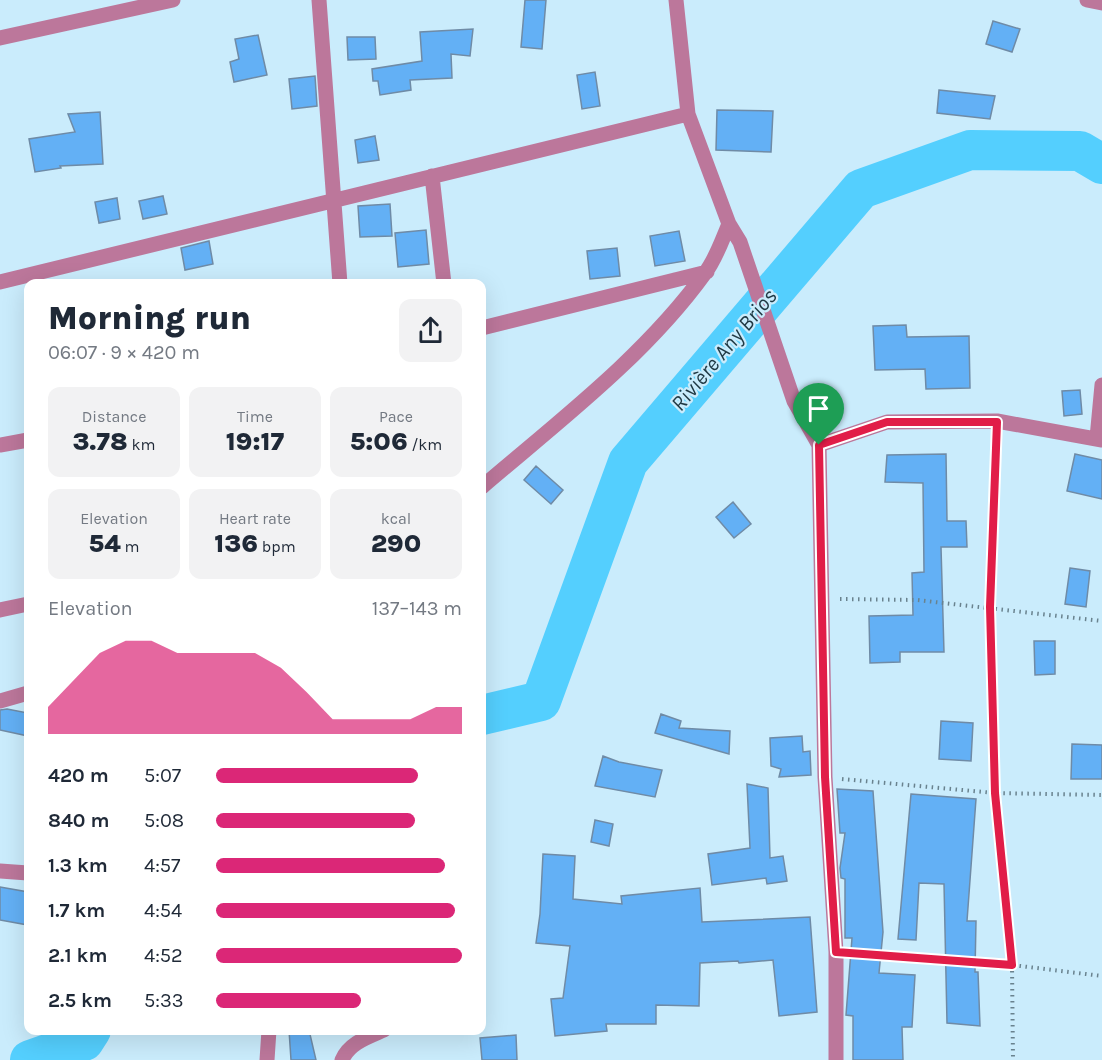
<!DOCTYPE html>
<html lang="en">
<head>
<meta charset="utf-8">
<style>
	body { margin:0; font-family:Karla,sans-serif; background:#f2f2f3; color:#1f2937; height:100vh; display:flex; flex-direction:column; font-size:22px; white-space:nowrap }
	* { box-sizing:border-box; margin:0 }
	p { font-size:20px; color:#747a83 }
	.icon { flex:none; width:33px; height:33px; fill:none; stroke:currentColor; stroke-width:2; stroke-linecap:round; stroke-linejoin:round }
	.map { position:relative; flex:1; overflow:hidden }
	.side { position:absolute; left:24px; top:279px; width:462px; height:756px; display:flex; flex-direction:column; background:#fff; border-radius:12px; box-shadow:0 6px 24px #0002 }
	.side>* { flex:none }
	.pin { position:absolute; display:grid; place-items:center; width:51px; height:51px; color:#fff; margin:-62px -26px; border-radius:50% 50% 50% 0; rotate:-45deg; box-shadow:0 0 6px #0007 }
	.pin .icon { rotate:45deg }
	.round { display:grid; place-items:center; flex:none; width:63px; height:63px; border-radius:12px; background:#f2f2f3 }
	.overview { display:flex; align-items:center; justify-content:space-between; height:102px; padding:0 24px }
	h1 { font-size:33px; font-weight:800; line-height:45px }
	.stats { display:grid; grid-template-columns:repeat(3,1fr); gap:9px; height:102px; padding:6px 24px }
	.stats div { display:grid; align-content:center; border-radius:12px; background:#f2f2f3; text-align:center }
	.stats b { font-size:26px; font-weight:800 }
	.stats small { font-size:16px; font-weight:400 }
	.stats p { font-size:16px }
	.chart { height:168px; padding:12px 24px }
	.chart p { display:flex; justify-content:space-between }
	.chart svg { width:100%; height:108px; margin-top:6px; fill:#db2777; opacity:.7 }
	ul { padding:0 24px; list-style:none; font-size:20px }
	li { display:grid; grid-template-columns:96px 72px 1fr; align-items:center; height:45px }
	li i { height:15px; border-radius:8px; background:#db2777 }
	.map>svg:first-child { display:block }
</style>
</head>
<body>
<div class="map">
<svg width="1102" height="1060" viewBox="0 0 1102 1060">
	<rect width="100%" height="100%" fill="#caecfc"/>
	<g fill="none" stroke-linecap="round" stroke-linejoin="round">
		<path stroke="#54cffe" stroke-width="40" d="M482 715 541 701 628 462 861 189 970 150 1080 151 1102 164
			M30 1060 84 1041 91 1030"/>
	</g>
	<path fill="#63b0f5" stroke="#6f8ba6" stroke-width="1.5" d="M525 0H546L542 49 521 47Z
		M993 21 1020 29 1012 52 986 44Z
		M473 29 470 56 451 54 452 78 410 80 411 90 380 95 378 81H373L372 69 422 61 420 32Z
		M258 35 267 75 234 82 230 62 239 59 235 39Z
		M347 37H375L376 59 348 60Z
		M595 72 600 106 582 109 577 75Z
		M315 76 317 106 292 109 289 79Z
		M939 90 995 96 990 119 937 113Z
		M717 110 773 111 771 152 716 150Z
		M100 112 103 164 60 166 61 168 35 172 29 139 75 132 68 114Z
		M375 136 379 160 358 163 355 140Z
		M163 196 167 214 143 219 139 201Z
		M117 198 120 219 99 223 95 202Z
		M390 204 392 236 360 237 358 206Z
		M426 230 429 264 398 267 395 233Z
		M679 231 685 261 655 266 650 236Z
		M209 241 213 264 185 270 181 248Z
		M617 248 620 276 590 279 587 251Z
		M906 325 907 337 969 336 970 388 926 389 925 369 875 370 873 326Z
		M1080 390 1082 414 1064 416 1062 391Z
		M946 454 947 521H966L967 547H941L944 652H900V662L870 663 869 616 913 615 912 573 924 572 923 483 885 482 887 455Z
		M1075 454 1102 460V499L1067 491Z
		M536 466 563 490 551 504 524 480Z
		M733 502 751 524 734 538 716 517Z
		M1070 568 1090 571 1086 607 1065 604Z
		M1034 641H1055V674L1035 675Z
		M7 709 28 713V736L0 730V710Z
		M661 714 681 721 679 728 730 731 729 754 655 733Z
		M941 721 973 723 971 761 939 759Z
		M802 736 803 752 810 751 811 775 779 777 781 769 771 766 770 738Z
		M1072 744 1102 745V779H1071Z
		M603 756 619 762 662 770 655 797 595 786Z
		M747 784 768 788 770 858 783 856 787 881 767 884 766 878 712 885 708 854 750 848Z
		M837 789 873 791 883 932 879 973 915 975 912 1027H902L903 1060H853V1016L846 1015 852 938H845V879L841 878 840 868 845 833H840Z
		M911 794 976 799 967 921H976L975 972H978L980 1026 947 1023 944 884 919 883 916 940 898 939Z
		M595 820 613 824 609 846 591 842Z
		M543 854 575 856 573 899 622 904 621 896 700 888 702 922 810 917 817 1012 779 1016 773 960 739 963 738 961 700 963 699 1006 656 1005V1024H606L607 1031 555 1036 551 999 563 998 570 946 536 943 540 914Z
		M0 887 28 892V925L0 920Z
		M289 1030H309L316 1060H291Z
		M516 1035 517 1060H482L480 1038Z"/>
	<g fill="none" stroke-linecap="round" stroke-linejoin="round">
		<path stroke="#69828e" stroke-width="4" stroke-dasharray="1.5 4.5" stroke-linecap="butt" d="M996 438 990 607 995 793 1012 965 1013 1060
			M840 599 917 600 1102 621
			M842 779 995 793 1102 795
			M852 953 1012 965 1102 976"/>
		<path stroke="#bc779b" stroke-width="15" d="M319 0 340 284
			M676 0 688 114 729 224 740 242 794 401 819 445 825 777 836 952V1060
			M1087 0 1102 3
			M0 38 173 0
			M432 176 444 284
			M0 282 688 114
			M482 328 707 272
			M1097 438 1102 385
			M0 445 28 440
			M819 445 887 422 997 421 1102 440
			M482 487C559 421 645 356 705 273 716 259 722 240 729 224
			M0 610 28 604
			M0 701 28 693
			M0 871 28 873
			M267 1060 269 1030
			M342 1060C349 1043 368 1037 384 1030"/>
	</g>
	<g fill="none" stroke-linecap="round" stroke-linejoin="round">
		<g stroke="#fff" stroke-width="12">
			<path id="route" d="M887 422H997L990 607 995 793 1012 965 836 952 825 777 819 445Z"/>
		</g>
		<use href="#route" stroke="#e11d48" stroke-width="8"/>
	</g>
	<g text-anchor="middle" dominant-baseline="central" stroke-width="4.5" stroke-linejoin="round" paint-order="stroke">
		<g font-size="22" font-style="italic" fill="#1f3944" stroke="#caecfc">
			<text transform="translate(724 350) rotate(-50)">Rivière Any Brios</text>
		</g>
	</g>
</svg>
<div class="pin" style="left:819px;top:445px;background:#1e9e55"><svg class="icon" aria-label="arrive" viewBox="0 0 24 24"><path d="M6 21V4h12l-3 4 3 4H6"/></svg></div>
<section class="side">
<div class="overview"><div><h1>Morning run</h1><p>06:07 · 9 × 420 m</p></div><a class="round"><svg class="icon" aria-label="share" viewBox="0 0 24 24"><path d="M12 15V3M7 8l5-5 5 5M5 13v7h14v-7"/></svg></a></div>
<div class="stats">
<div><p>Distance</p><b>3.78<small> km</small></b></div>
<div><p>Time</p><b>19:17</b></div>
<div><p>Pace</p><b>5:06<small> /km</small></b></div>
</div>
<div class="stats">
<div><p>Elevation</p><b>54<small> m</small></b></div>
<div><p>Heart rate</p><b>136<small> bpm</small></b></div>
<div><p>kcal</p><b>290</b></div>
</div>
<div class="chart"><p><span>Elevation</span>137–143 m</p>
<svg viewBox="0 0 160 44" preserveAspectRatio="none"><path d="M0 44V33L10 22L20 11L30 6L40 6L50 11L60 11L70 11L80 11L90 17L100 27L110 38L120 38L130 38L140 38L150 33L160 33V44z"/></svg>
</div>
<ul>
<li><b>420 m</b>5:07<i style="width:82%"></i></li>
<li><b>840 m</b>5:08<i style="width:81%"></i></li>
<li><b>1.3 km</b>4:57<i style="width:93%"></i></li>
<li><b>1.7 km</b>4:54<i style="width:97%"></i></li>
<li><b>2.1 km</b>4:52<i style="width:100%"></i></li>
<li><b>2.5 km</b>5:33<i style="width:59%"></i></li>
</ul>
</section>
</div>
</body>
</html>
